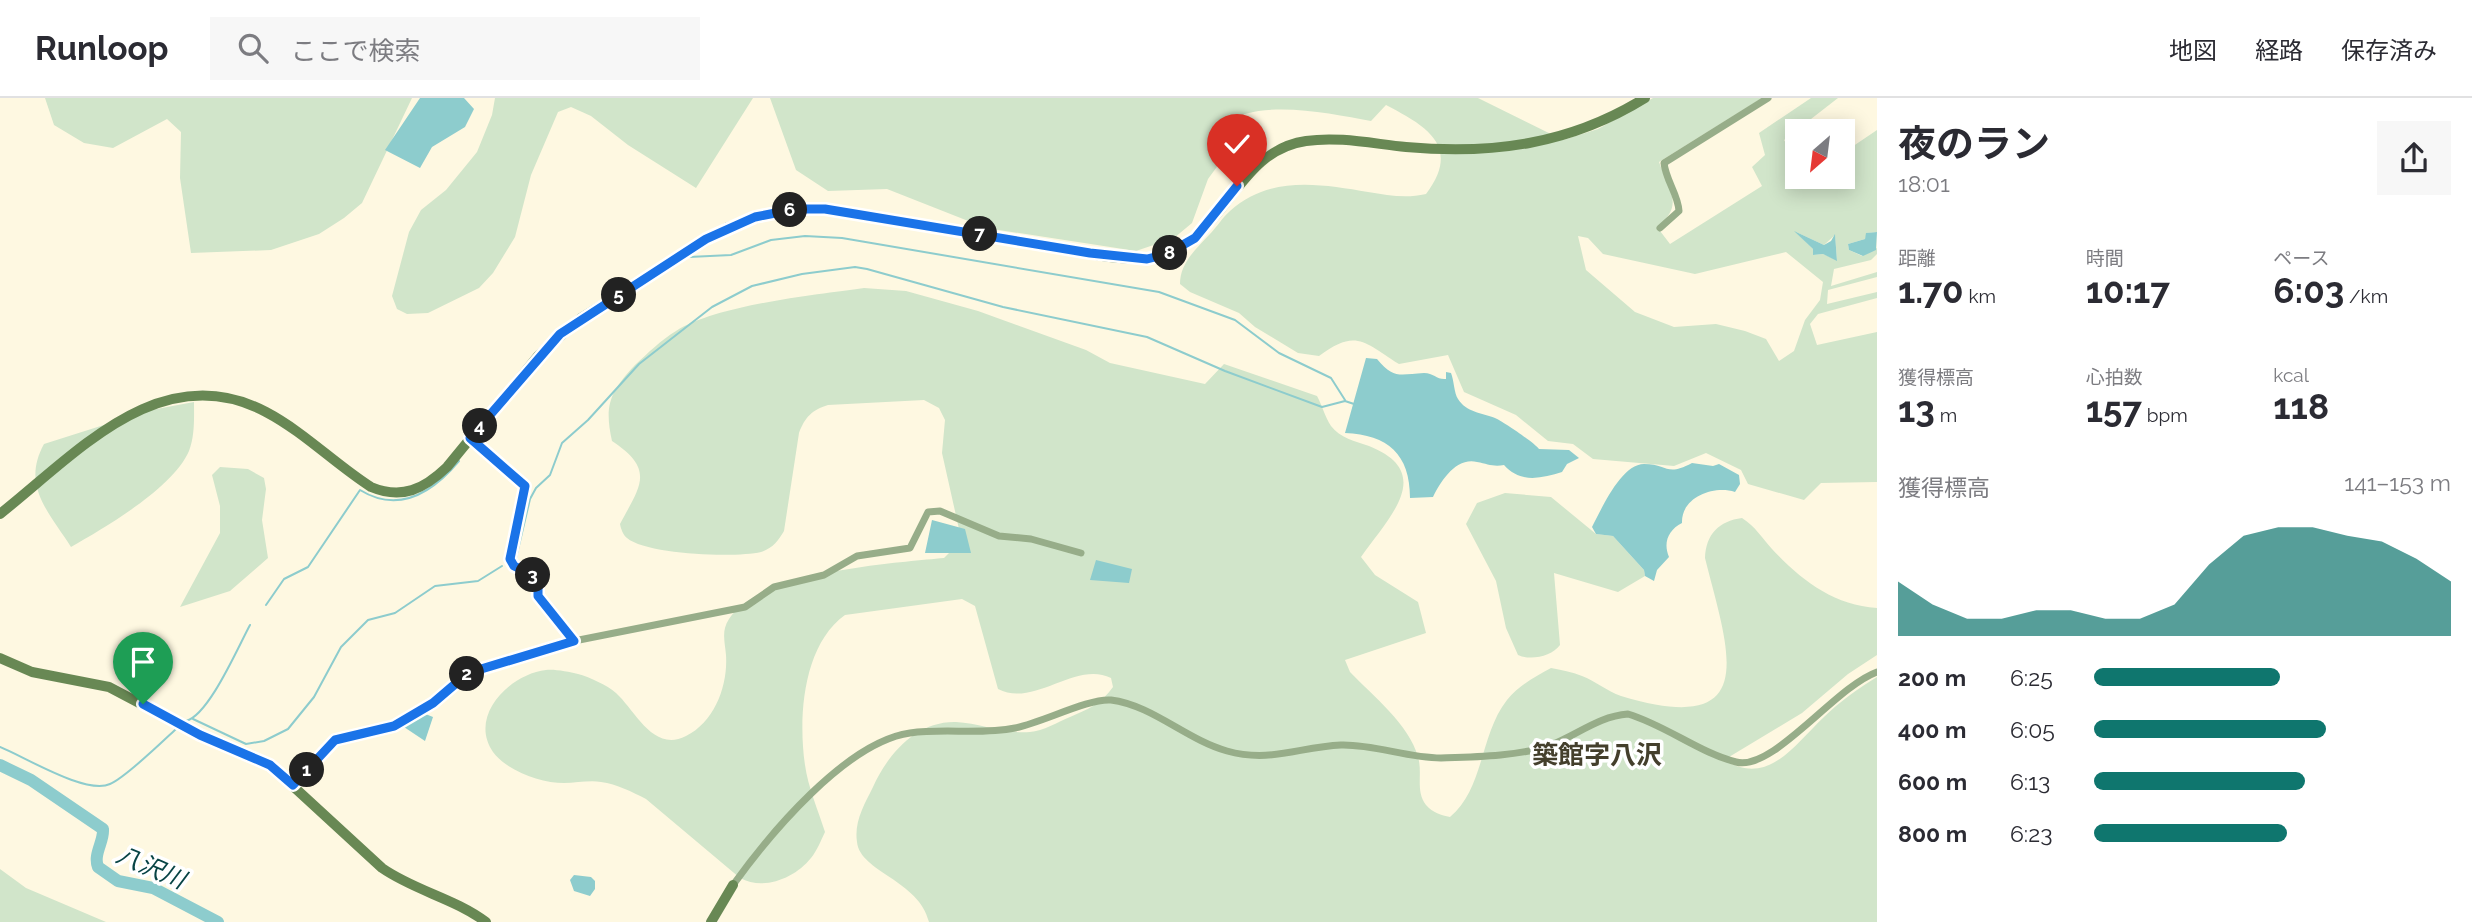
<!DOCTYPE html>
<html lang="ja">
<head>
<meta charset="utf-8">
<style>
	body { margin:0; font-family:Raleway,"Noto Sans JP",sans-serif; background:#f7f7f7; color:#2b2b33; height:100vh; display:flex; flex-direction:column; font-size:26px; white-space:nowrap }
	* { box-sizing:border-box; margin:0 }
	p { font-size:23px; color:#7c7c81 }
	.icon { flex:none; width:38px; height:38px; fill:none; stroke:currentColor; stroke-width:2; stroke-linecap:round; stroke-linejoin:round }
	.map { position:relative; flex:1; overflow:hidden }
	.sheet { display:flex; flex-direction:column; background:#fff; width:595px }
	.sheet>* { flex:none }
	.needle { width:46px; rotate:208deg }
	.buttons { position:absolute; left:1785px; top:21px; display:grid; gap:14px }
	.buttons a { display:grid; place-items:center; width:70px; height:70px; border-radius:0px; background:#fff; box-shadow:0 4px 18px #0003; font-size:35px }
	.pin { position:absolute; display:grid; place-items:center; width:60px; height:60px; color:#fff; margin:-72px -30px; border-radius:50% 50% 50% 0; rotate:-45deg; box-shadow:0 0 7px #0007 }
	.pin .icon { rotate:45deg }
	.km { position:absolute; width:35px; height:35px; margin:-18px; border-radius:50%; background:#222; color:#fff; font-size:19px; line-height:35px; text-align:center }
	.round { display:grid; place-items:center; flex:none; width:74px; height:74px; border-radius:0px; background:#f7f7f7 }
	.summary { display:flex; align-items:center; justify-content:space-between; height:119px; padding:0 21px }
	h1 { font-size:38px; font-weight:700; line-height:52px }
	.metrics { display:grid; grid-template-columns:repeat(3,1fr); gap:10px; height:119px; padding:7px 21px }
	.metrics div { display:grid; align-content:center }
	.metrics b { font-size:35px; font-weight:700 }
	.metrics small { font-size:19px; font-weight:400 }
	.metrics p { font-size:19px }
	.chart { height:196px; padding:14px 21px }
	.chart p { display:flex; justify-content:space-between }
	.chart svg { width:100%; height:126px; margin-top:7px; fill:#0f766e; opacity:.7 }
	ul { padding:0 21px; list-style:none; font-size:23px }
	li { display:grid; grid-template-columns:112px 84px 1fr; align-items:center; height:52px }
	li i { height:18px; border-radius:9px; background:#0f766e }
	header { display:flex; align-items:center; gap:42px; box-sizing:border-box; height:98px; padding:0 35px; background:#fff; border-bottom:2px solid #e1e1e2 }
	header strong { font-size:33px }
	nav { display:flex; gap:38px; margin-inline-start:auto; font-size:24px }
	.search { width:490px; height:63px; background:#f7f7f7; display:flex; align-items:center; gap:18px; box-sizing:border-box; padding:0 24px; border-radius:0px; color:#7c7c81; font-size:26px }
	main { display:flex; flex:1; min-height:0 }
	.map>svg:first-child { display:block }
</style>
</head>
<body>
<header>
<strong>Runloop</strong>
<div class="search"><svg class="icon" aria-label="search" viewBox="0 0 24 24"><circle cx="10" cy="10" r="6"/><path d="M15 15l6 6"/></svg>ここで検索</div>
<nav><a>地図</a><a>経路</a><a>保存済み</a></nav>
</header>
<main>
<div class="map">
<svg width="1877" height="824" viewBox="0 0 1877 824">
	<rect width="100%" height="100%" fill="#fef8e1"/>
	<path fill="#d1e5ca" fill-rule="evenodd" d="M45 0H412L362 105 344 120 319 136 271 152 191 155 180 80 181 34 167 21 113 50 84 45 54 27Z
		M495 0H753L696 90 628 47 591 18 571 9 558 14 531 77 515 139 493 175 479 190 428 215 407 216 397 211 392 198 409 134 421 112 446 92 477 54 492 17Z
		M770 0H1478L1563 42 1598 31 1653 0H1762L1659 64C1669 93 1685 107 1657 129L1670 146 1762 88 1752 69 1765 57 1759 35 1811 0H1838L1784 42 1797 62V79H1843V55L1877 32V134L1867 135 1865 141 1848 146 1849 152 1862 158 1877 150V156L1871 162 1834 171 1831 188 1877 174V179L1828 192 1827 206 1877 194V200L1818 216 1810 226 1817 247 1877 234V384L1821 385 1804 402 1748 386 1741 372 1706 355 1674 368 1593 361 1573 346 1548 343 1516 317 1464 294 1448 257 1399 266C1364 244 1356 230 1319 258L1298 255 1255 229 1239 215 1190 194 1180 186C1180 165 1196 151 1209 137 1217 129 1222 120 1230 113 1270 77 1320 86 1368 94 1388 97 1405 101 1426 96 1462 48 1426 28 1386 7L1371 23C1329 15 1258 0 1225 26V40L1219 66 1208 81 1192 125 1174 140 1136 153 986 130 887 91 828 93 796 72ZM1796 134 1824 147 1835 137 1837 162 1823 156 1813 157V151ZM1578 138 1588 140 1603 156 1695 176 1786 154 1823 184 1820 202 1805 222 1794 253 1779 263 1766 241 1745 233 1716 226 1674 229 1635 214 1586 172Z
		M864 190 906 193 978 213 1086 252 1110 265 1205 286 1224 266 1317 298C1322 307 1325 319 1331 328 1340 340 1355 343 1369 348 1437 375 1388 420 1361 459L1375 477 1418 504 1426 535 1345 562 1350 574C1373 598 1409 626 1418 659 1423 675 1415 693 1426 707 1433 715 1441 717 1450 719 1484 691 1480 636 1507 602 1519 587 1535 579 1551 570 1561 572 1572 574 1582 578 1595 583 1607 593 1621 598 1764 641 1728 552 1705 460 1706 436 1719 423 1742 420 1756 429 1761 439 1772 451 1801 482 1833 507 1877 510V557L1848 576 1802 615 1724 662C1769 689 1794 647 1824 619 1839 604 1859 590 1877 579V824H929C919 782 860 774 857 744 854 724 864 707 873 689 888 656 916 623 956 624 980 625 1003 636 1030 634 1043 633 1058 624 1070 619 1087 612 1102 605 1113 589L1111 580C1076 562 1034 610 998 591L975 508 962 501 845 517C803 547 798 619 805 667 808 689 818 712 825 734 821 742 817 753 811 760 795 780 764 793 740 780L646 701C632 694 617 686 601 684 590 682 576 685 564 685 541 685 507 673 493 654 468 618 510 576 546 572 555 571 569 574 578 576 589 579 607 587 616 595 635 612 653 655 686 638 715 624 728 587 726 557 725 544 721 533 729 521 759 474 892 465 944 460L952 452 959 431 942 355 945 322 939 310 924 302 828 307C812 312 805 319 799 335L784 433C778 443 773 450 761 454 736 460 647 457 627 440 623 437 621 431 620 426 640 388 656 372 612 343 604 307 610 294 635 267 648 255 661 242 676 233 717 207 814 197 864 190Z
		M194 304C194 320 195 337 189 353 173 390 106 429 71 449 49 414 21 388 44 346L151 312Z
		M220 369 248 371 264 380 266 391 262 422 268 460 230 493 180 509 220 435V408L212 377Z
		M1505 395 1551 399 1596 436 1613 438 1644 472 1645 478 1618 494 1554 475 1560 547C1552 558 1531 563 1518 557L1506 530 1496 483 1466 426 1477 405Z
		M0 771 26 790 106 824H0Z"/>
	<path fill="#8dcccd" d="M420 0H464L474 11 465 29 432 49 420 70 385 52Z
		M1794 133 1824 147 1831 143 1835 136 1837 163 1823 156 1813 157V151Z
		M1877 134 1876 152 1863 158 1849 152 1848 146 1865 141 1866 135Z
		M1366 260 1377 261C1394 282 1401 276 1424 275 1434 275 1437 282 1446 281V274L1451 275C1454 282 1454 295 1458 301 1466 314 1482 315 1495 320 1502 323 1535 345 1539 351L1569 352 1579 360 1567 366 1562 374C1542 380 1521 386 1504 367 1493 369 1488 366 1477 364 1456 359 1441 383 1433 399L1410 400C1410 356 1388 337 1345 335Z
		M1692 365 1713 368 1719 366 1739 377 1740 386 1735 394C1714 387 1681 399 1682 425 1668 432 1663 445 1669 459L1657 472 1654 483 1645 478 1644 472 1613 438 1596 436 1592 429C1601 412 1621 366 1644 366 1668 366 1666 379 1692 365Z
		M932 422 965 431 971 455H925Z
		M1096 462 1132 471 1129 485 1090 482Z
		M423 615 433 619 425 643 404 629Z
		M574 777 591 779 595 783V791L590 798 574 793 570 782Z"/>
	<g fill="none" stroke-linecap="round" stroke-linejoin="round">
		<path stroke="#8dcccd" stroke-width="2" d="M689 159 731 157 771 142 805 138 842 140 1159 194 1235 222 1279 255 1331 280 1345 302
			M483 333 544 259
			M516 460 530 401 536 390 550 377 562 345 588 322 639 266 712 209 752 188 802 176 855 169 867 171 1003 209 1147 239 1225 273 1322 309 1345 303 1354 306
			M266 507 284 481 308 469 360 392C399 416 433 394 459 363
			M193 621 246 646 264 643 288 631 314 599 341 549 368 522 395 515 435 488 478 483 502 468
			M186 623C209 617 238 549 250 527
			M0 649C25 659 86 697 110 686 125 680 163 643 176 631"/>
		<path stroke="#8dcccd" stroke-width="12" d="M0 667 31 682 103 731C104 744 93 756 98 769L118 783 153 790 218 824"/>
		<path stroke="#97ad89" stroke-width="7" d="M1660 130 1679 113C1678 96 1666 83 1664 65L1768 0
			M470 340 525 388 510 461 514 468 534 477 538 482V498L574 543
			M293 687 335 642 394 628 433 605 468 575 574 543 745 509 774 489 824 477 857 458 910 450 928 414 940 413 999 438 1031 441 1081 455
			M733 787C769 737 846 644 910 635 945 630 980 637 1015 630 1041 625 1089 600 1111 602 1152 607 1187 642 1227 653 1270 665 1299 649 1341 647 1374 646 1407 660 1441 660 1471 659 1523 658 1551 647 1577 637 1599 618 1628 616 1665 627 1700 655 1736 664 1773 674 1835 589 1877 574"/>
		<path stroke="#688854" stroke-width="10" d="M0 416C76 356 161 258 266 314 304 334 335 366 371 389 402 402 424 391 447 369L538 258 581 220 728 129 776 114 825 111C895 121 965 134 1035 146 1071 152 1108 162 1145 161 1157 160 1169 155 1180 149 1230 121 1243 52 1306 43 1339 38 1374 46 1406 49 1493 57 1571 46 1645 0
			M0 560 32 574 109 589 200 637 270 667 382 770C415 793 454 800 486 824
			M711 824 733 787"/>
	</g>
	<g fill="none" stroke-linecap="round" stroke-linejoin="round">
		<g stroke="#fff" stroke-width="14">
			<path id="route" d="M143 606 200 637 270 667 293 687 335 642 394 628 433 605 468 575 574 543 538 498V482L534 477 514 468 510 461 525 388 470 340 560 236 706 141 755 119 796 111H825L1090 155 1147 161 1167 156 1195 140 1237 88"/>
		</g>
		<use href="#route" stroke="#1a73e8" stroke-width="9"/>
	</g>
	<g text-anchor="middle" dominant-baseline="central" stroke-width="7" stroke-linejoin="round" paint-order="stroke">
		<g font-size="24" font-style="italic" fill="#084445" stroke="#fff">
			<text transform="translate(151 769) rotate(23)">八沢川</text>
		</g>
		<g font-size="26" font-weight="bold" fill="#443f2c" stroke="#fff">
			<text x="1597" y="657">築館字八沢</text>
		</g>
	</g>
</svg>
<div class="buttons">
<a><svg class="needle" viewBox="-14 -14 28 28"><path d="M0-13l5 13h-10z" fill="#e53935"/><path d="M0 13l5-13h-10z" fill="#7c7c81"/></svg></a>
</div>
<div class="pin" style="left:143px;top:606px;background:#1e9e55"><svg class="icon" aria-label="arrive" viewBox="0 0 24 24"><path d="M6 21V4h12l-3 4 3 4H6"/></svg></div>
<div class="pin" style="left:1237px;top:88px;background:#d93025"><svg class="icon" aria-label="check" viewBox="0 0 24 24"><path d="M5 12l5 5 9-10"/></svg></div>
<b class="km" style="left:307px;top:672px">1</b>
<b class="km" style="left:467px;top:576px">2</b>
<b class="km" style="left:533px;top:477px">3</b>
<b class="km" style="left:480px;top:328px">4</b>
<b class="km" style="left:619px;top:197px">5</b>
<b class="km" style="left:790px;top:112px">6</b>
<b class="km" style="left:980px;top:136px">7</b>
<b class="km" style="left:1170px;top:155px">8</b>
</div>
<section class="sheet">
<div class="summary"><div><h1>夜のラン</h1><p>18:01</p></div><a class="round"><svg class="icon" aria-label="share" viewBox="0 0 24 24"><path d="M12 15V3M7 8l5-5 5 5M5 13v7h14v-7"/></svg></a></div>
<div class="metrics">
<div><p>距離</p><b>1.70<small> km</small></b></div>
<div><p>時間</p><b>10:17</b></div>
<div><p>ペース</p><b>6:03<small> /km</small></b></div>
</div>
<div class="metrics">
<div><p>獲得標高</p><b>13<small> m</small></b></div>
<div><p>心拍数</p><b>157<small> bpm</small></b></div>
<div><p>kcal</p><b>118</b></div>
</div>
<div class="chart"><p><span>獲得標高</span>141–153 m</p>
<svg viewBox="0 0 160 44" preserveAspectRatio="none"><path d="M0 44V25L10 33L20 38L30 38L40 35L50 35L60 38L70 38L80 33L90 19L100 9L110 6L120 6L130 9L140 11L150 17L160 25V44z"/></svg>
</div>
<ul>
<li><b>200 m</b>6:25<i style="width:52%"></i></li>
<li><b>400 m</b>6:05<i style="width:65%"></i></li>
<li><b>600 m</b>6:13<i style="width:59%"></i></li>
<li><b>800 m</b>6:23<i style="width:54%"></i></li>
</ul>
</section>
</main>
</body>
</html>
